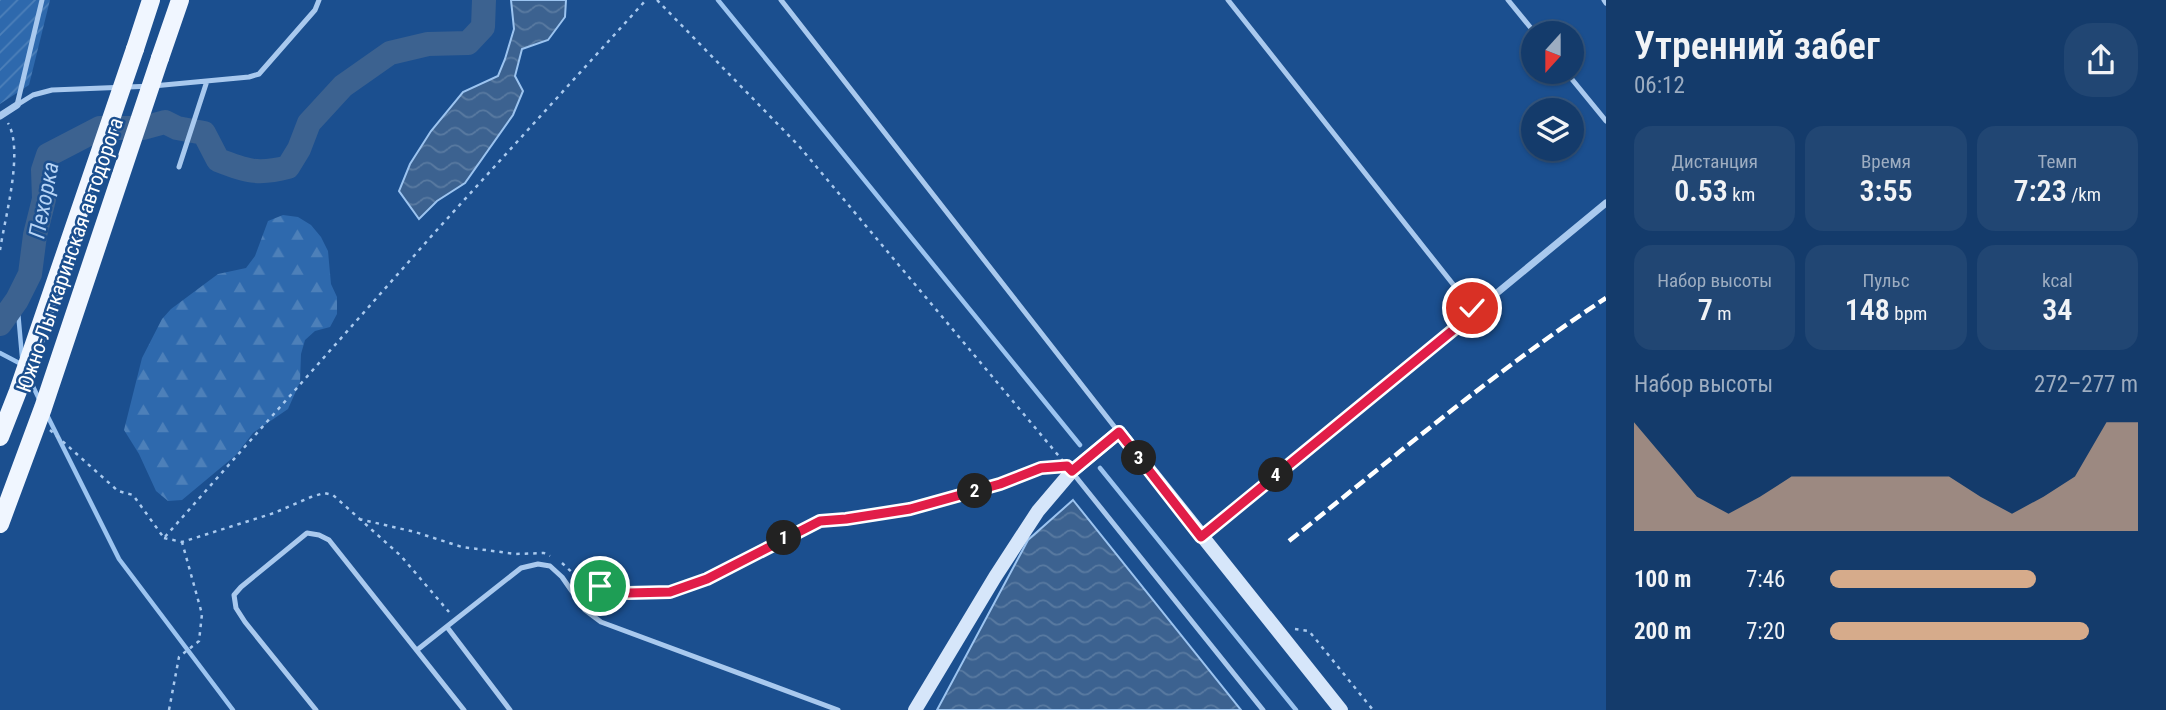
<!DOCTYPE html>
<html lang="ru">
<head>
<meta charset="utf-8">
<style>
	body { margin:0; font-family:"Roboto Condensed",sans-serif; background:#214673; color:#f1f3f6; height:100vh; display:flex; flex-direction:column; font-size:26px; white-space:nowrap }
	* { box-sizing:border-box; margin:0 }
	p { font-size:23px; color:#9dadc1 }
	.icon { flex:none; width:38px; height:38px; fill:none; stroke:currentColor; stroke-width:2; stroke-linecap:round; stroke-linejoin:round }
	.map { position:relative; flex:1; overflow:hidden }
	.side { display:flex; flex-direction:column; background:#143b6b; width:560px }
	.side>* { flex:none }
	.needle { width:46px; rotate:201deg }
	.buttons { position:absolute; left:1521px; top:21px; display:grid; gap:14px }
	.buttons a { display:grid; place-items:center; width:63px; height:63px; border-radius:50%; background:#143b6b; box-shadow:0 2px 5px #0004,0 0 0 2px #33557e; font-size:35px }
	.pin { position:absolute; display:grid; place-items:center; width:60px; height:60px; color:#fff; margin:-30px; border:4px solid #fff; border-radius:50%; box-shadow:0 2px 7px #0007 }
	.km { position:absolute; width:35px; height:35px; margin:-18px; border-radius:50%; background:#222; color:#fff; font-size:19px; line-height:35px; text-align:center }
	.round { display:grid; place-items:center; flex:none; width:74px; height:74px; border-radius:28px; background:#214673 }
	.overview { display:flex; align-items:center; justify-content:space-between; height:119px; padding:0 28px }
	h1 { font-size:38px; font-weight:600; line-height:52px }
	.stats { display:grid; grid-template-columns:repeat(3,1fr); gap:10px; height:119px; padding:7px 28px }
	.stats div { display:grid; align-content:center; border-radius:18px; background:#214673; text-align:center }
	.stats b { font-size:30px; font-weight:600 }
	.stats small { font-size:19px; font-weight:400 }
	.stats p { font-size:19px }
	.chart { height:196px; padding:14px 28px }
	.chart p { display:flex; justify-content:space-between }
	.chart svg { width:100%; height:126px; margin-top:7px; fill:#d6ab8b; opacity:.7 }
	ul { padding:0 28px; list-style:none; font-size:23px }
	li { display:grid; grid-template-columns:112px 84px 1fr; align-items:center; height:52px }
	li i { height:18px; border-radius:9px; background:#d6ab8b }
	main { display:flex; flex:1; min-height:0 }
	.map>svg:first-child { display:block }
</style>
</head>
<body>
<main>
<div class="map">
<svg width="1606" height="710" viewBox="0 0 1606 710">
	<defs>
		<pattern id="forest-firs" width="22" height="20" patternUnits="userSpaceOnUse" patternTransform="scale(1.75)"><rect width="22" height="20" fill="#2e69ad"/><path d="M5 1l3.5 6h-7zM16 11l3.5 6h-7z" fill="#4d80b9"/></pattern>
		<pattern id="garden-furrows" width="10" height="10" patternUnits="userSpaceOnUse" patternTransform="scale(1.75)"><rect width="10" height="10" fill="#2e69ad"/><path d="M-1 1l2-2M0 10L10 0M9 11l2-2" fill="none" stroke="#4d80b9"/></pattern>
		<pattern id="water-waves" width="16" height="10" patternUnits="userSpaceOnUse" patternTransform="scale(1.75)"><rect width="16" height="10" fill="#3c6290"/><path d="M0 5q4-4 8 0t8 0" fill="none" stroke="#597aa1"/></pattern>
	</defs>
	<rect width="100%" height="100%" fill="#1b4f8f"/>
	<path fill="url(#forest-firs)" d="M283 215 298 217 311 225 321 237 328 251 331 284 337 297V314L330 327 315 331 305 340 301 354 300 382 288 409 253 433 236 455 182 500 168 501 156 491 139 454 124 430 142 358 162 319 171 309 218 274 246 268 255 256 268 221Z"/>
	<path fill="url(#garden-furrows)" d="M0 0H50L29 85 0 104Z"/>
	<path fill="url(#water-waves)" stroke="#9cc4f0" stroke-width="2" d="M511 0H566L565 17 548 40 522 49 515 76 523 91 513 115 465 183 437 201 419 219 399 191 410 164 431 131 463 92 498 76 505 59 514 29Z
		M1073 500 1241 710H937L1028 540Z"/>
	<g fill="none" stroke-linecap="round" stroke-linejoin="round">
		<path stroke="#9cc4f0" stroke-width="4.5" d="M718 0 1080 445
			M17 300 22 357
			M0 353 21 364
			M29 378 39 399
			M46 413 119 559 233 710
			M1100 468 1296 710"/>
		<path stroke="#3c6290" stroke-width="24" d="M0 324 17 300 30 274 35 235 44 199 43 170 48 155 100 128H143L165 122 177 128 204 133 218 160C246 171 258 175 288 167L299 149 309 123 343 86 390 53 428 44 468 43 483 27 484 0"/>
		<path stroke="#a9c9ee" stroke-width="2.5" stroke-dasharray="3.5 5" stroke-linecap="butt" d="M657 0 799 146 1063 461
			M0 250C5 217 24 151 8 123
			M50 430 118 491 133 495 164 538 436 231 646 0
			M359 519 415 532 462 547 516 554 544 553 550 556
			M164 538 182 542 274 513 311 497 324 493 333 495 401 556 449 612
			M562 563 578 578 600 586 628 593 670 592 707 579 820 521 846 519 910 509 1000 484 1041 468 1059 467
			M1295 629 1309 631 1373 710
			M169 710 179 657 199 641 202 614 182 542"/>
		<path stroke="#a9c9ee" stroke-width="5" d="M781 0 1117 430
			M1228 0 1475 312
			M1508 0 1535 33
			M1604 0 1606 3
			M1566 72 1606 121
			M17 105 33 95 52 90 153 86 249 77 259 74 315 10 319 0
			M17 105 42 0
			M179 167 207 81
			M1072 472 1263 710
			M447 627 510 710
			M417 650 521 568 538 564 550 566 562 577 585 610 601 622 838 710
			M316 710 245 622 236 608 234 595 241 587 307 533 319 535 329 540 464 710"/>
		<path stroke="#a9c9ee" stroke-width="7" d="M0 116 17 105
			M1201 537 1606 203"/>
		<path stroke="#d6e6fa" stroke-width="14" d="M915 710 995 577 1038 511 1072 471 1119 432 1341 710"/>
		<path stroke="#f0f6ff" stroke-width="18" d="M135 49 151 0
			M160 58 180 0"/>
		<path stroke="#fff" stroke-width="4.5" stroke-dasharray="12 5" stroke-linecap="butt" d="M1289 541C1393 458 1495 371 1606 298"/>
		<path stroke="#f0f6ff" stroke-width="18" d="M0 437 18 391 135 49
			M0 524 43 408 160 58"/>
	</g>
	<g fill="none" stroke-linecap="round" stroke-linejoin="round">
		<g stroke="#fff" stroke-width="14">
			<path id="route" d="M600 586 628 593 670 592 707 579 820 521 846 519 910 509 1000 484 1041 468 1067 466 1072 471 1119 432 1201 537 1475 312 1472 308"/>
		</g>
		<use href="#route" stroke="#e11d48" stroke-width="9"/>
	</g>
	<g text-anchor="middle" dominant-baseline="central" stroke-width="5" stroke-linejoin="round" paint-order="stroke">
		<g font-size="21" fill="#fff" stroke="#1b4f8f">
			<text transform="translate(70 255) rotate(-71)">Южно-Лыткаринская автодорога</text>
		</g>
		<g font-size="23" font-style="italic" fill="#b5d3f5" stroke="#1b4f8f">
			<text transform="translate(44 200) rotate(-79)">Пехорка</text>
		</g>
	</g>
</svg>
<div class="buttons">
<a><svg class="needle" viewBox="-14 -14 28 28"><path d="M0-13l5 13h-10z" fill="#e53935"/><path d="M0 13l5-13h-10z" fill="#9dadc1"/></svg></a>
<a><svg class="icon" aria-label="layers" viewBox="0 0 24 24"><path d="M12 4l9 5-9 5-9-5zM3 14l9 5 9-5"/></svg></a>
</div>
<div class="pin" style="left:600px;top:586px;background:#1e9e55"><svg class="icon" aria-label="arrive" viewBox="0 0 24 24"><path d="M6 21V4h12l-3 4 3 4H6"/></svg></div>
<div class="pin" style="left:1472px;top:308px;background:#d93025"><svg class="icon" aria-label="check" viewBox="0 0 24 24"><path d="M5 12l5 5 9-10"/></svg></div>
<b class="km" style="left:784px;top:538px">1</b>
<b class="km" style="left:975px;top:491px">2</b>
<b class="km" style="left:1139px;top:458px">3</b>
<b class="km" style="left:1276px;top:475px">4</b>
</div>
<section class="side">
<div class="overview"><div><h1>Утренний забег</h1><p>06:12</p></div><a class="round"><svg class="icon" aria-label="share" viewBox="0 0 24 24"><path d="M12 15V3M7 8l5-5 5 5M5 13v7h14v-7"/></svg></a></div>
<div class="stats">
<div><p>Дистанция</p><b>0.53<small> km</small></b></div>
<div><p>Время</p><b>3:55</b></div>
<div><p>Темп</p><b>7:23<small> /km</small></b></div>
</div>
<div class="stats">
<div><p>Набор высоты</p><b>7<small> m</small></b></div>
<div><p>Пульс</p><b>148<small> bpm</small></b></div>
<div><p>kcal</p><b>34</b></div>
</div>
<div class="chart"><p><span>Набор высоты</span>272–277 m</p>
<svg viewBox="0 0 160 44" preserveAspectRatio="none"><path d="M0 44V6L10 19L20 32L30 38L40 32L50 25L60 25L70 25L80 25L90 25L100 25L110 32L120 38L130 32L140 25L150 6L160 6V44z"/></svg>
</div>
<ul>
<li><b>100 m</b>7:46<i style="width:67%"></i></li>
<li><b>200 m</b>7:20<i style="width:84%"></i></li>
</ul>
</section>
</main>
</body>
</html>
